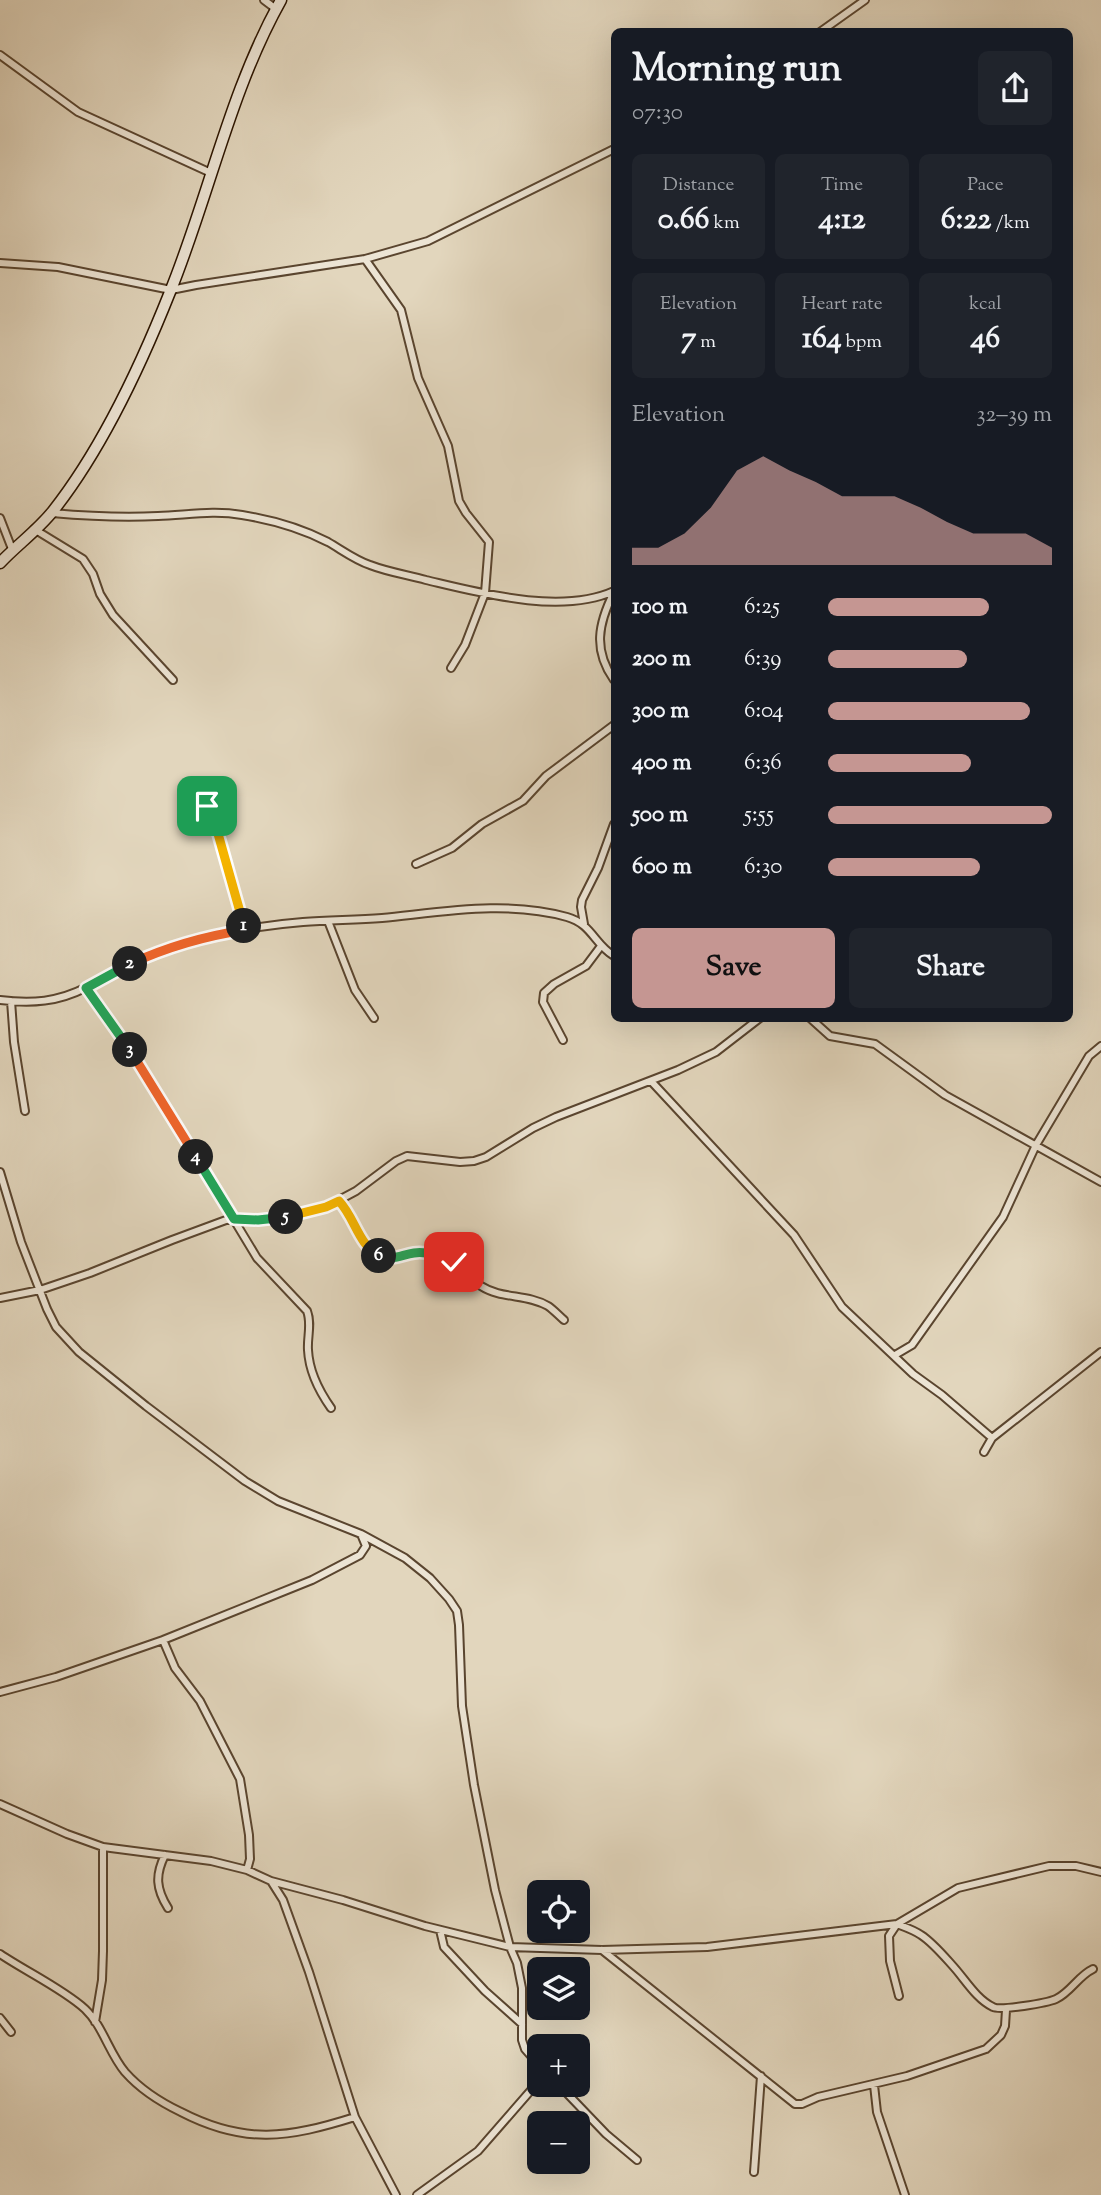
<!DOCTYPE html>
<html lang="en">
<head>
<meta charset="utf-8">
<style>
	body { margin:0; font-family:"Sorts Mill Goudy",serif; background:#20242c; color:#f1f3f6; height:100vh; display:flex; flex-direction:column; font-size:26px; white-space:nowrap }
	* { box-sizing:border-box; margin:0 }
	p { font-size:23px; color:#9ea1a6 }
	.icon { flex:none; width:38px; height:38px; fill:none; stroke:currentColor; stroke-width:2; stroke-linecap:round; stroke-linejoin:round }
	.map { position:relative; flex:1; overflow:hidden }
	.details { position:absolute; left:611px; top:28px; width:462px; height:994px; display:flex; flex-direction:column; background:#171b24; border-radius:10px; box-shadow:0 7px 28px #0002 }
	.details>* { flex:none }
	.tools { position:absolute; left:527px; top:1880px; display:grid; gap:14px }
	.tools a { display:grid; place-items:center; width:63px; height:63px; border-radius:10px; background:#171b24; box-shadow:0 7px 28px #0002; font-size:35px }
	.pin { position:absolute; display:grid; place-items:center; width:60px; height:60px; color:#fff; margin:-30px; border-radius:14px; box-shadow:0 4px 10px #0006 }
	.km { position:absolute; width:35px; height:35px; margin:-18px; border-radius:50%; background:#222; color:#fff; font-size:19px; line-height:35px; text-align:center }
	.round { display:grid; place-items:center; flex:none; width:74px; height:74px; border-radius:10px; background:#20242c }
	.summary { display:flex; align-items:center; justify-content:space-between; height:119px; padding:0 21px }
	h1 { font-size:38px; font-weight:700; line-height:52px }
	.stats { display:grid; grid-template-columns:repeat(3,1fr); gap:10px; height:119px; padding:7px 21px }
	.stats div { display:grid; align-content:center; border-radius:10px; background:#20242c; text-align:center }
	.stats b { font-size:30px; font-weight:700 }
	.stats small { font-size:19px; font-weight:400 }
	.stats p { font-size:19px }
	.chart { height:196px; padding:14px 21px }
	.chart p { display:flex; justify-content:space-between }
	.chart svg { width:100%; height:126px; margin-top:7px; fill:#c59692; opacity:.7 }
	.primary-button { display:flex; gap:14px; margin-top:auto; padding:14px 21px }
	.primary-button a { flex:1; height:80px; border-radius:10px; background:#c59692; color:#111; font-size:28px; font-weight:700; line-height:80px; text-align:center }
	.primary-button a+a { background:#20242c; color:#f1f3f6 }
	ul { padding:0 21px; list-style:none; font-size:23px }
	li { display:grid; grid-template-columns:112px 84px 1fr; align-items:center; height:52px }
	li i { height:18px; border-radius:9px; background:#c59692 }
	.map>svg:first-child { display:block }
</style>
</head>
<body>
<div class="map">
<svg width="1101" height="2195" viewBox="0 0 1101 2195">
	<rect width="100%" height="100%" fill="#e2d6bd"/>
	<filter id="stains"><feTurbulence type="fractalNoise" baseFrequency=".00286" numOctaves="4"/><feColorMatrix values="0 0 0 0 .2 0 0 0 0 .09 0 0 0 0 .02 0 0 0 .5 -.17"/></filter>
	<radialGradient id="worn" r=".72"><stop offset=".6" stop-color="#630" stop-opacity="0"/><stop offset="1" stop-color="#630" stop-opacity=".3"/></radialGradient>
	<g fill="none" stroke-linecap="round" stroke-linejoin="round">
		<g stroke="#5a452f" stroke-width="10">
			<path id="minor" d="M264 0 276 9
				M820 32 865 0
				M0 55 78 112 211 173
				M365 259 401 310 418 378 448 446 459 501 466 513 489 542 485 593 465 645 451 668
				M0 263 58 267 171 290 196 285 365 259 428 241 614 149
				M52 513C86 516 123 518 158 516 187 515 214 510 242 515 273 520 301 528 328 542 342 550 355 560 370 565 388 572 408 575 426 580 481 593 561 615 614 591
				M0 518 12 549
				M34 529 83 559 93 574 100 594 113 615 173 680
				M614 592C598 624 593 650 614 680
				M207 806 215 823 245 930
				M416 864 452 848 482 824 523 801 546 776 614 725
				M328 921 355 990 374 1018
				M584 924 581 907 582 900 598 868 614 824
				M86 988 120 1035 158 1094 257 1258 307 1311C312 1324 307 1337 308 1350 309 1371 319 1391 331 1408
				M0 1000C32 1004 58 1002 87 987 110 977 130 962 153 953 201 936 252 926 303 922 330 920 356 920 382 918 443 912 507 900 567 917 592 924 594 944 614 956
				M11 1001 14 1042 25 1111
				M810 1018 830 1036 875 1044 945 1095 1101 1182
				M563 1040 543 1002 544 993 554 984 586 966 601 946
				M651 1081 794 1235 842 1307 913 1374 942 1395 992 1438
				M0 1172 21 1242 47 1309 56 1327 79 1352 146 1406 245 1481 278 1501 361 1534 405 1558 430 1578 449 1599 457 1611 459 1625 462 1706 474 1785 495 1890 510 1947 517 1963 522 1988V2040L525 2049 539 2065
				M339 1201C353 1217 358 1243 375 1253 394 1265 412 1249 432 1254 456 1259 463 1273 481 1286 501 1299 528 1294 548 1306 554 1310 559 1316 564 1320
				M0 1298 40 1290 90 1273 172 1240 226 1220 285 1217 326 1207 356 1191 396 1161 407 1156 460 1162 474 1161 486 1157 533 1128 556 1117 678 1070 716 1052 760 1018
				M895 1355 912 1345 1003 1217 1036 1145 1089 1056 1101 1046
				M984 1452 992 1438 1101 1352
				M163 1640 175 1668 200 1701 240 1779 249 1835 250 1859 247 1870
				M0 1692 56 1677 163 1640 312 1580 360 1555 366 1546 361 1534
				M0 1804 67 1834 103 1847 211 1861 247 1870 271 1881 283 1900 309 1972 355 2117 396 2195
				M165 1855C155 1875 156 1889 168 1908
				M271 1881 343 1900 425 1926 510 1947 602 1950 707 1947 897 1924C905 1927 914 1930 921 1935 932 1942 943 1955 952 1965 965 1979 976 1999 993 2007 1000 2011 1047 2003 1056 1999 1071 1992 1078 1976 1093 1969
				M440 1930 444 1947 485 1991 522 2024
				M602 1950 795 2104H802L818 2097 907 2076 986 2049 1001 2035 1005 2026 1006 2010
				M0 1954C25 1971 63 1989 85 2009 103 2026 109 2053 125 2072 140 2089 160 2102 181 2112 245 2145 288 2138 355 2117
				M899 1996 890 1961 889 1936 897 1924 958 1888 1049 1866H1076L1101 1872
				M0 2018 11 2032
				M95 2022 102 1980 103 1951V1847
				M558 2084 606 2134 637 2160
				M874 2085 877 2112 905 2195
				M754 2172 761 2076
				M417 2195 478 2151 539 2081"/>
		</g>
		<g stroke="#2c1500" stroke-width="13">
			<path id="secondary" d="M0 563C17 545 38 530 53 511 102 449 141 365 170 292 209 196 230 91 281 0"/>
		</g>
		<use href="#minor" stroke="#ece4d4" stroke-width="6"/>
		<use href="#secondary" stroke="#ece4d4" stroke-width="10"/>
	</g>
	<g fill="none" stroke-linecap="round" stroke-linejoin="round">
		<g stroke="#fff" stroke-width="14">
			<path id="split-1" d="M207 806 215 823 244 926"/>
		</g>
		<g stroke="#fff" stroke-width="14">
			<path id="split-2" d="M130 964C167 947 205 936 245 930L244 926"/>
		</g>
		<g stroke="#fff" stroke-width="14">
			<path id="split-3" d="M130 964 86 988 130 1050"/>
		</g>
		<g stroke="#fff" stroke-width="14">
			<path id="split-4" d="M130 1050 196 1157"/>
		</g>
		<g stroke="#fff" stroke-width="14">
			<path id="split-5" d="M196 1157 234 1219 258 1220 286 1217"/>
		</g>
		<g stroke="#fff" stroke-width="14">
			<path id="split-6" d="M286 1217 326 1207 339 1201C355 1218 358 1244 379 1256"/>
		</g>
		<g stroke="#fff" stroke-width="14">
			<path id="split-7" d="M379 1256C393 1261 401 1255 414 1253 428 1251 442 1257 454 1262"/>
		</g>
		<use href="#split-1" stroke="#f5b400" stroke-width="9"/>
		<use href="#split-2" stroke="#f0652b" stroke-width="9"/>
		<use href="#split-3" stroke="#22a559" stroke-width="9"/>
		<use href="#split-4" stroke="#f0652b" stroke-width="9"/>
		<use href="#split-5" stroke="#22a559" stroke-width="9"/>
		<use href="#split-6" stroke="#f5b400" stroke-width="9"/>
		<use href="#split-7" stroke="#22a559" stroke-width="9"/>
	</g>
	<rect width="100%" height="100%" filter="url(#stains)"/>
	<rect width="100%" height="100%" fill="url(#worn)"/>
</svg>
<div class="tools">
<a><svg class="icon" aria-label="locate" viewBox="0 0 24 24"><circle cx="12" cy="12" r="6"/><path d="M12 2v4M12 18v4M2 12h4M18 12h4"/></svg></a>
<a><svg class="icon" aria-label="layers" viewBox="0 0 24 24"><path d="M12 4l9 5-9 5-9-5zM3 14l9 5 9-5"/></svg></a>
<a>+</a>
<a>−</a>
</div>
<div class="pin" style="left:207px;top:806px;background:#1e9e55"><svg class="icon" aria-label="arrive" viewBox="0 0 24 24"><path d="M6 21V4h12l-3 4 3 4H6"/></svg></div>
<div class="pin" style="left:454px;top:1262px;background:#d93025"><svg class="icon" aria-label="check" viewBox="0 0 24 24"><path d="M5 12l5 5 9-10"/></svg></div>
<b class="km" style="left:244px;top:926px">1</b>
<b class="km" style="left:130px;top:964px">2</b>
<b class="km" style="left:130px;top:1050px">3</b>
<b class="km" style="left:196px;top:1157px">4</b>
<b class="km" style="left:286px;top:1217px">5</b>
<b class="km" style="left:379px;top:1256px">6</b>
<section class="details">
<div class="summary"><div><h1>Morning run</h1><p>07:30</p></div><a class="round"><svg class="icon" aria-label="share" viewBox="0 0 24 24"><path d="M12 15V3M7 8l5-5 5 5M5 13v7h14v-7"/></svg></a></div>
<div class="stats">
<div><p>Distance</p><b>0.66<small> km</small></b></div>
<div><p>Time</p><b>4:12</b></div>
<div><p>Pace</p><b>6:22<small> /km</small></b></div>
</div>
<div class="stats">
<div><p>Elevation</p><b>7<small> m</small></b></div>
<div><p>Heart rate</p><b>164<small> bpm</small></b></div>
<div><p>kcal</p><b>46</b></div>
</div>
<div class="chart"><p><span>Elevation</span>32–39 m</p>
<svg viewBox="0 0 160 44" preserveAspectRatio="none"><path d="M0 44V38L10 38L20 33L30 24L40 11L50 6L60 11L70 15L80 20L90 20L100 20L110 24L120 29L130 33L140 33L150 33L160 38V44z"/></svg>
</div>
<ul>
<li><b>100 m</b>6:25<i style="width:72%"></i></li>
<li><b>200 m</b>6:39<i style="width:62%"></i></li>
<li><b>300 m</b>6:04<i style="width:90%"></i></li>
<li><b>400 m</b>6:36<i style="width:64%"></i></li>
<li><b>500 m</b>5:55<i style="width:100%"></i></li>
<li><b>600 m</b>6:30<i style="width:68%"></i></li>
</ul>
<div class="primary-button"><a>Save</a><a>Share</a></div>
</section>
</div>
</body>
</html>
